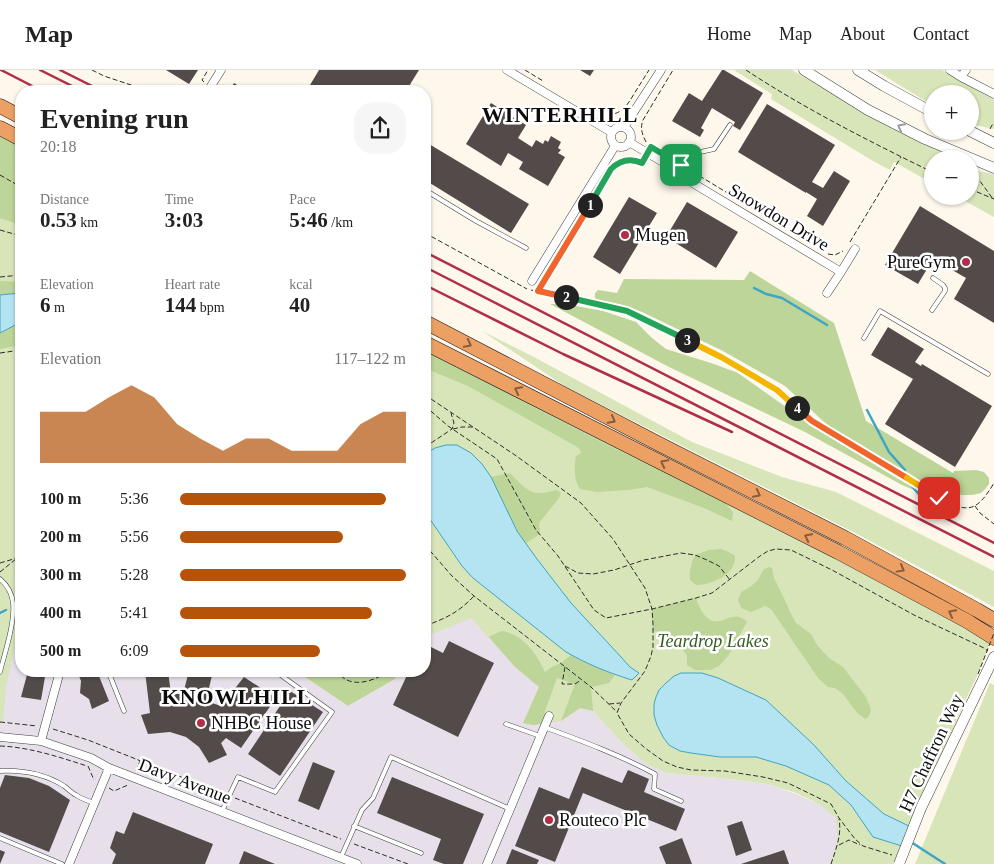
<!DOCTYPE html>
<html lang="en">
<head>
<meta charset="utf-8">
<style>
	body { margin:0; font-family:Georgia,serif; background:#f6f6f6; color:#222; height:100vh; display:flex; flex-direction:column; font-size:19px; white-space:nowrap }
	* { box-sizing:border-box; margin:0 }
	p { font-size:16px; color:#767676 }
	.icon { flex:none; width:28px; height:28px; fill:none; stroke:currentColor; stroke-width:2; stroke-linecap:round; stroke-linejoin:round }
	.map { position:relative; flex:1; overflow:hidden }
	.panel { position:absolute; left:15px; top:15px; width:416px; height:592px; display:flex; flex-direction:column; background:#fff; border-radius:20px; box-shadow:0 1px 4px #0004 }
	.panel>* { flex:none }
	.tools { position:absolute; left:924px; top:15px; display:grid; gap:10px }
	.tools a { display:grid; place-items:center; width:55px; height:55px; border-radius:50%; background:#fff; box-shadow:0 1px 4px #0004; font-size:25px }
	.pin { position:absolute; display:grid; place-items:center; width:42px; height:42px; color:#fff; margin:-21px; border-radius:10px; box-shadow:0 2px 8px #0006 }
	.km { position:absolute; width:25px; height:25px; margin:-12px; border-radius:50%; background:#222; color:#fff; font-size:14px; line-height:25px; text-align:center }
	.round { display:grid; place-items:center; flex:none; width:52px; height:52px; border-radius:20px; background:#f6f6f6 }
	.headline { display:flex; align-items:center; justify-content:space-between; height:85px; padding:0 25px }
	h1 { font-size:28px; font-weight:700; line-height:38px }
	.metrics { display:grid; grid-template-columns:repeat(3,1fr); gap:8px; height:85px; padding:5px 25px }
	.metrics div { display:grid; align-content:center }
	.metrics b { font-size:21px; font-weight:700 }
	.metrics small { font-size:14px; font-weight:400 }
	.metrics p { font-size:14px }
	.chart { height:140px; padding:10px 25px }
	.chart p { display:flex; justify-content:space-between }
	.chart svg { width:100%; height:90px; margin-top:5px; fill:#b45309; opacity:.7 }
	ul { padding:0 25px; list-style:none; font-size:16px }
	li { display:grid; grid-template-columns:80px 60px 1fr; align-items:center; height:38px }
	li i { height:12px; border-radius:6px; background:#b45309 }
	header { display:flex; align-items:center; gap:30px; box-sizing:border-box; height:70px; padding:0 25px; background:#fff; border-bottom:1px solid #e0e0e0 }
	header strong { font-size:24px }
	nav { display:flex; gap:28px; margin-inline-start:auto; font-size:18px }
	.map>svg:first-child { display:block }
</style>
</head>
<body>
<header>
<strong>Map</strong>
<nav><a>Home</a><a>Map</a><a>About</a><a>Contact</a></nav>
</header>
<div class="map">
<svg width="994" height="794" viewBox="0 0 994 794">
	<rect width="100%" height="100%" fill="#fef7eb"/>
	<path fill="#e7e0ea" d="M0 538H21V601H296L348 636 395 609 399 601H425V567L471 547 514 596 539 617 523 653 561 651 580 638 593 641 622 673 646 694 667 703 730 709 767 714 796 724 819 734 839 748 841 757 838 775 831 794H0Z"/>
	<path fill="#d7e5b8" d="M734 0H792L857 38 947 81 957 89H932V113L894 92 890 100 873 91 771 29 772 24Z
		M875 0H942L994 30V59L970 54V24H932V35Z
		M0 57 21 68V549L6 617 3 653H0Z
		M970 96 979 101 994 104V147L956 126H970Z
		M482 261 532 286 692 372 782 407 836 422 994 501V537L857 464 566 317Z
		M425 273 992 567 978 604 964 633 894 794H830L838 770 836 748 819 734 796 723 767 714 730 709 667 703 646 694 622 673 593 641 580 638 561 651 533 655 523 653 539 617 514 596 471 548 425 567Z
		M990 613 994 615V794H915Z"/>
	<path fill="#bdd598" d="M0 65 21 77V155L0 148Z
		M750 201 834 253 866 351 953 403 954 401 976 400 984 402 989 408V414L986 418 981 423 972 425H963L933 420 896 399 834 361 785 316 723 281 642 242C632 238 621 234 609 232 605 232 600 234 597 230 594 228 595 226 595 223L598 220 617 223 624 209 744 210Z
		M0 211 21 212V223L0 225Z
		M550 234H565L603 241 636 252 652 268 666 279 714 294 738 303 807 352 895 407 933 428 902 415 805 362 669 297Z
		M21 252V275L0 279V263Z
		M425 280 460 297 537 339 614 378 683 411 725 433 733 442 732 451 704 438 647 417 628 420 597 422 580 419C574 411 574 397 576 386L581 383 579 378 468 316 427 299 425 301Z
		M510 403C528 422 531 427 557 420L561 423 559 428 539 453 540 464 526 473 517 461 491 407Z
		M721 479 729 482 735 486C736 505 712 514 696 515L690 510C689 500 691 494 695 485L709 480Z
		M769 497 772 498 774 508 783 526 791 544 796 553 811 564 817 575 829 588 843 597 866 627 871 640 869 646 866 649 858 644 843 624 835 618 828 617 818 608 771 539 765 536 751 542 741 538 738 530 741 522 750 517 758 510 763 500Z
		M696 528C698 533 700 539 703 543 719 565 731 535 747 552L728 586 719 596 710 600H695L687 595V585L681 578 653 560 652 539Z
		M501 561C522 563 537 584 545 602L552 597 561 593 571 585 582 591 615 605 609 613 591 617 593 641 580 638 561 651 575 614 557 608 544 644 549 646 546 653 533 655 523 653 539 617 514 596 489 567Z
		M296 601H399L395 609 348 636Z"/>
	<path fill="#b4e4f1" stroke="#40a4c3" d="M21 223V252L0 263V225Z
		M446 375H457L471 383 482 394 491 407 517 461 537 489 571 533 621 587 630 597 639 603 632 610C609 603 587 594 566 582L473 508 462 496 425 442V384L435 378Z
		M681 603H702L718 608 766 630 814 675 846 711 884 744 911 757 905 777 873 767 851 735 829 715 786 696 756 687H720L691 683 680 681 669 675 663 667 657 655 654 645V634L656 627 659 620 666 613 674 606Z"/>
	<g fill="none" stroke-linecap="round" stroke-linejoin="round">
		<path stroke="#40a4c3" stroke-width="2.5" d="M754 218 766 224 782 228 827 255
			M867 340 889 382 905 400
			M911 415 922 428
			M0 543 6 540
			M911 772 945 794"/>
	</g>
	<path fill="#534b49" d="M166 0H198L189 14Z
		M319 0H419L406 21H390L384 18 382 21H308L307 20Z
		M580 0H594L590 6Z
		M722 0H724L763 23 740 60 733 56 735 52 712 38 701 58 704 60 700 67 672 51 689 23 702 31Z
		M234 13 247 21H229Z
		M491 33 526 55 518 68 532 77 536 70 543 74 545 70 548 72 551 66 561 72 558 78 561 80 558 83 565 87 548 116 519 99 523 92 508 83 501 96 466 74Z
		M767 34 835 75 812 112 823 118 834 101 850 111 823 156 807 146 817 129 806 122V123L738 82Z
		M429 74 529 134 511 163 425 110V81Z
		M629 127 657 143 620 204 593 187Z
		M687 132 738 162 716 198 666 167Z
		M920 136 994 181V253L954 229 966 208 933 189 918 214 885 195Z
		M888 257 924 279 915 292 921 296 922 294 992 336 955 397 885 354 913 309 871 285Z
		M449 571 494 593 458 667 393 635 409 601H425V574L443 583Z
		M28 601H46L41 630 21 627Z
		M77 601H97L109 631 92 639 89 629 80 623 81 611Z
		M145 601H168L171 624H183L189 601H213L206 631 221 636 244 607 276 628 241 678 226 668 221 673 227 685 209 693 199 677 186 667 170 662 148 664 141 645 150 643Z
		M290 621 323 642 280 706 248 684Z
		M313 692 335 701 319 740 298 731Z
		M582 697 622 713 628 700 649 709 644 722 685 739 676 761 583 723 555 792 515 776 539 717 569 729Z
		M5 705 29 708 49 716 70 730 49 782 0 762V718Z
		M392 707 484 744 463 794H444L433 790 441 769 377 743Z
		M133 742 213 774 205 794H112L116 784 110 778 116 761 124 764Z
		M742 751 752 780 736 786 727 756Z
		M682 768 692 794H666L659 777Z
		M512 779 539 790 537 794H506Z
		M0 780 5 782 0 794Z
		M784 780 789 794H741Z
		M244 781 275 794H239Z"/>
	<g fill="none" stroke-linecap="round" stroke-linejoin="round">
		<g stroke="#3e3e3e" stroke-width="5">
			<path id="service" d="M687 85 714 79 730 55
				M425 120 476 151 526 178
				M932 240 945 221V218L943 215 933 208
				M864 268 880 241 988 304
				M0 509C7 515 12 524 13 533 15 553 5 582 0 602
				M108 601 124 641
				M506 654 540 666
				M544 657C582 671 620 685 655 704L654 719 681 731
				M0 701C22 700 45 704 64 716 68 719 72 723 76 725 82 729 88 731 94 733
				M222 741 238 707 275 722 332 642 275 601
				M354 756 421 783
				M0 768 62 794
				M341 787 362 740 373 728 391 687 510 739"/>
		</g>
		<g stroke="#3e3e3e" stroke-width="9">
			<path id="minor" d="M507 0 611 62
				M950 0 961 7 966 0
				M961 7 994 24
				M208 21 221 0
				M611 67a10 10 0 1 1 20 0a10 10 0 1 1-20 0Z
				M624 57 661 0
				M629 72 678 101 691 112 841 202 827 223
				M841 202 855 179
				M532 211 615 76
				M0 667 41 671 91 688 109 698 357 794
				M41 671 60 601
				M69 794 109 698
				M487 794 549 646"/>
		</g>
		<g stroke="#3e3e3e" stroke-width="11">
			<path id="tertiary" d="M804 0 868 40 925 69 994 98
				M858 0 884 16 932 42
				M970 61 994 73
				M921 738 994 587"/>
		</g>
		<g stroke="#1c1c1c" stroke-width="15">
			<path id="trunk" d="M0 36 21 47
				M0 58 21 69
				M425 252 661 375 845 468 977 540 994 550
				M425 273 838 482 967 551 994 568"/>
		</g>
		<path stroke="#2d2d2d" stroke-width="1" stroke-dasharray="5 2.5" stroke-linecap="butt" d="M92 0 104 6 149 21
			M525 0 543 11
			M746 0C805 39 869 71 932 102
			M204 12 202 10 208 0
			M600 45C620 46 625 39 634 24 639 16 644 8 649 0
			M990 59 992 55 994 54
			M646 72C642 64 640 58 643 50L673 0
			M612 98C620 89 631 88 643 93L644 91
			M970 101 974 103 993 129
			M693 102 790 161
			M0 105 21 117
			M970 119 994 129
			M0 160 21 166
			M425 163 527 219
			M850 172 901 87
			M828 184 835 185 843 181
			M0 207 21 205
			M531 220 627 241 721 287 777 320 812 351 939 428C968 443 976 443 994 413
			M538 220 601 117
			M0 283 21 280
			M425 325 515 385 581 433 613 469 645 518 652 539 653 554V577L651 586 645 601 621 633 617 643 629 664 645 678 663 691 677 697 691 700 725 701 763 707 788 713 831 734 839 748 855 769 863 776 892 785
			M425 336 448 356 497 389 536 460 558 486 594 540 606 548 652 539 696 528 712 523 760 486 768 481 776 479 791 480 832 500 914 545 984 578 988 581
			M453 359 462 357H474
			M425 377 452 359 454 353 451 343
			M975 436 980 443 994 454
			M425 475 452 506 474 526 591 617 617 642
			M0 493 17 488 21 485
			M565 496 578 503 593 504 614 500 644 490 681 483 695 485 707 490 719 496 730 510
			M0 502 16 489
			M425 556C446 548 458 543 474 526
			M565 597 562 614H575L581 610
			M335 601C338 604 342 607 345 609 359 617 377 609 389 601
			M609 634 620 633
			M0 652 37 656
			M53 659 88 670 224 724
			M0 676C29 677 59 687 87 696
			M88 696 94 710
			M136 701 140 691
			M109 718 114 721 128 715
			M235 728 341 769
			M354 774 408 794
			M839 775 849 770 860 775
			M831 794C836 779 842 764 839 749"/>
		<use href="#service" stroke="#fff" stroke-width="4"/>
		<use href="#minor" stroke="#fff" stroke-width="8"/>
		<use href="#tertiary" stroke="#fff" stroke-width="10"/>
		<use href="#trunk" stroke="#eca064" stroke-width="14"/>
		<path stroke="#b12e49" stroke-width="2.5" d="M1 0 42 21
			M40 0 82 21
			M60 0 102 21
			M425 182 994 473
			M425 197 994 487
			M425 215 563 284 732 362"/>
		<g stroke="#3e3e3e" stroke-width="11" stroke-linecap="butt">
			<path id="tertiary-bridge" d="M899 794 921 738"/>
		</g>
		<path stroke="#2d2d2d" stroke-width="1" stroke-dasharray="5 2.5" stroke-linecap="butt" d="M978 604 994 563"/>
		<use href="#tertiary-bridge" stroke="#fff" stroke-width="10"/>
	</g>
	<defs><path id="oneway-chevron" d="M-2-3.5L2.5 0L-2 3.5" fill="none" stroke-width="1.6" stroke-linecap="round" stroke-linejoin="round" transform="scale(1.25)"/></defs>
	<use stroke="#9d9d9d" href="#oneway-chevron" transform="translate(901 57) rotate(-153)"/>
	<g stroke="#875d3c">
		<use href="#oneway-chevron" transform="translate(468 274) rotate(27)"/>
		<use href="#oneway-chevron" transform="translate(518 320) rotate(-153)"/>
		<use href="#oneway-chevron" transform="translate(612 350) rotate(28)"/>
		<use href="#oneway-chevron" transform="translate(664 393) rotate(-153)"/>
		<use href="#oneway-chevron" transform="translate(757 424) rotate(27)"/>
		<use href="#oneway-chevron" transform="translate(808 467) rotate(-153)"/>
		<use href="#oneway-chevron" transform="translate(901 499) rotate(29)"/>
		<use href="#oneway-chevron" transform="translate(952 543) rotate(-152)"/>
	</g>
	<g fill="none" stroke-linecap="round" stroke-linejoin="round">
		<g stroke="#fff" stroke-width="10">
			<path id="split-1" d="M590 135 611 99C620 90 631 88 642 93L651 77 681 95"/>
		</g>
		<g stroke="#fff" stroke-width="10">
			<path id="split-2" d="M566 227 538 221 590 135"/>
		</g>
		<g stroke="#fff" stroke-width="10">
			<path id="split-3" d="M566 227 627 241 687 270"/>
		</g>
		<g stroke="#fff" stroke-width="10">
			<path id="split-4" d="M687 270 721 287 777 320 797 338"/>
		</g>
		<g stroke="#fff" stroke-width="10">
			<path id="split-5" d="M797 338 812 351 907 408"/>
		</g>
		<g stroke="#fff" stroke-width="10">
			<path id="split-6" d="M907 408 939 428"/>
		</g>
		<use href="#split-1" stroke="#22a559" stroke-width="6"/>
		<use href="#split-2" stroke="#f0652b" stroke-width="6"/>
		<use href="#split-3" stroke="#22a559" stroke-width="6"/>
		<use href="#split-4" stroke="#f5b400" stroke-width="6"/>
		<use href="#split-5" stroke="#f0652b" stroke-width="6"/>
		<use href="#split-6" stroke="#f5b400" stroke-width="6"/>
	</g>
	<g fill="#b12e49" stroke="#fff" stroke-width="2">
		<circle cx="625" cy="165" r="5"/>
		<circle cx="966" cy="192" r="5"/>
		<circle cx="201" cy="653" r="5"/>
		<circle cx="549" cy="750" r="5"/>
	</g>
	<g text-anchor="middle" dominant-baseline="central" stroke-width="5" stroke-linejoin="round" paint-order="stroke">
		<g font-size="18" fill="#0b0b0b" stroke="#fff">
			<text transform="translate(779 147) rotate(31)">Snowdon Drive</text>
			<text transform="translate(931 683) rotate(-65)">H7 Chaffron Way</text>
			<text transform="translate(185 711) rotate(21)">Davy Avenue</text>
		</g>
		<g font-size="18" fill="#0b0b0b" stroke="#fff" text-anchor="start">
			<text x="635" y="165">Mugen</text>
			<text x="956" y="192" text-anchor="end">PureGym</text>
			<text x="211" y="653">NHBC House</text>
			<text x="559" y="750">Routeco Plc</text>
		</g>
		<g font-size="18" font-style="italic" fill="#375e21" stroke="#fff">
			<text x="713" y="571">Teardrop Lakes</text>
		</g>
		<g font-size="22" font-weight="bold" letter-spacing="1" fill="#0b0b0b" stroke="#fff">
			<text x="560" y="44">WINTERHILL</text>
			<text x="237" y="626">KNOWLHILL</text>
		</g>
	</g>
</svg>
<div class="tools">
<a>+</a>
<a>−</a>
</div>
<div class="pin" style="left:681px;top:95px;background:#1e9e55"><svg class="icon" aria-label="arrive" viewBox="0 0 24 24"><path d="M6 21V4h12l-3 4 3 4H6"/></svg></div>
<div class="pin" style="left:939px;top:428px;background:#d93025"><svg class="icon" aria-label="check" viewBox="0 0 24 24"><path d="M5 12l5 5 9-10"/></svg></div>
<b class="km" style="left:590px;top:135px">1</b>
<b class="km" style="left:566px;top:227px">2</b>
<b class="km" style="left:687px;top:270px">3</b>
<b class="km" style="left:797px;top:338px">4</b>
<section class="panel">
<div class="headline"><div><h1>Evening run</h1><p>20:18</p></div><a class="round"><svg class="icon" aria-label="share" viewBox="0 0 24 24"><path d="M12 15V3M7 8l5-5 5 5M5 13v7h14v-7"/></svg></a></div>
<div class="metrics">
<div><p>Distance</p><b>0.53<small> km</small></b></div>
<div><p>Time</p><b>3:03</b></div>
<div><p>Pace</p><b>5:46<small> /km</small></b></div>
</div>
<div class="metrics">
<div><p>Elevation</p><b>6<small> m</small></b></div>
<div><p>Heart rate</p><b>144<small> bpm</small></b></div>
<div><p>kcal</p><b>40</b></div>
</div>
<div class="chart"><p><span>Elevation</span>117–122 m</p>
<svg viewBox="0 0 160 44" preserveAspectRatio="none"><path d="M0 44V19L10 19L20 19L30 12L40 6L50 12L60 25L70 32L80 38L90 32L100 32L110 38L120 38L130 38L140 25L150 19L160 19V44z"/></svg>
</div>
<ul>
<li><b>100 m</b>5:36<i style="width:91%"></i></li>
<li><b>200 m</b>5:56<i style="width:72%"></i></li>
<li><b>300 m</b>5:28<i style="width:100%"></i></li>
<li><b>400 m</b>5:41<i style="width:85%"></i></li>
<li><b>500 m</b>6:09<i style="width:62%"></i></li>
</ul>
</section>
</div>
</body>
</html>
